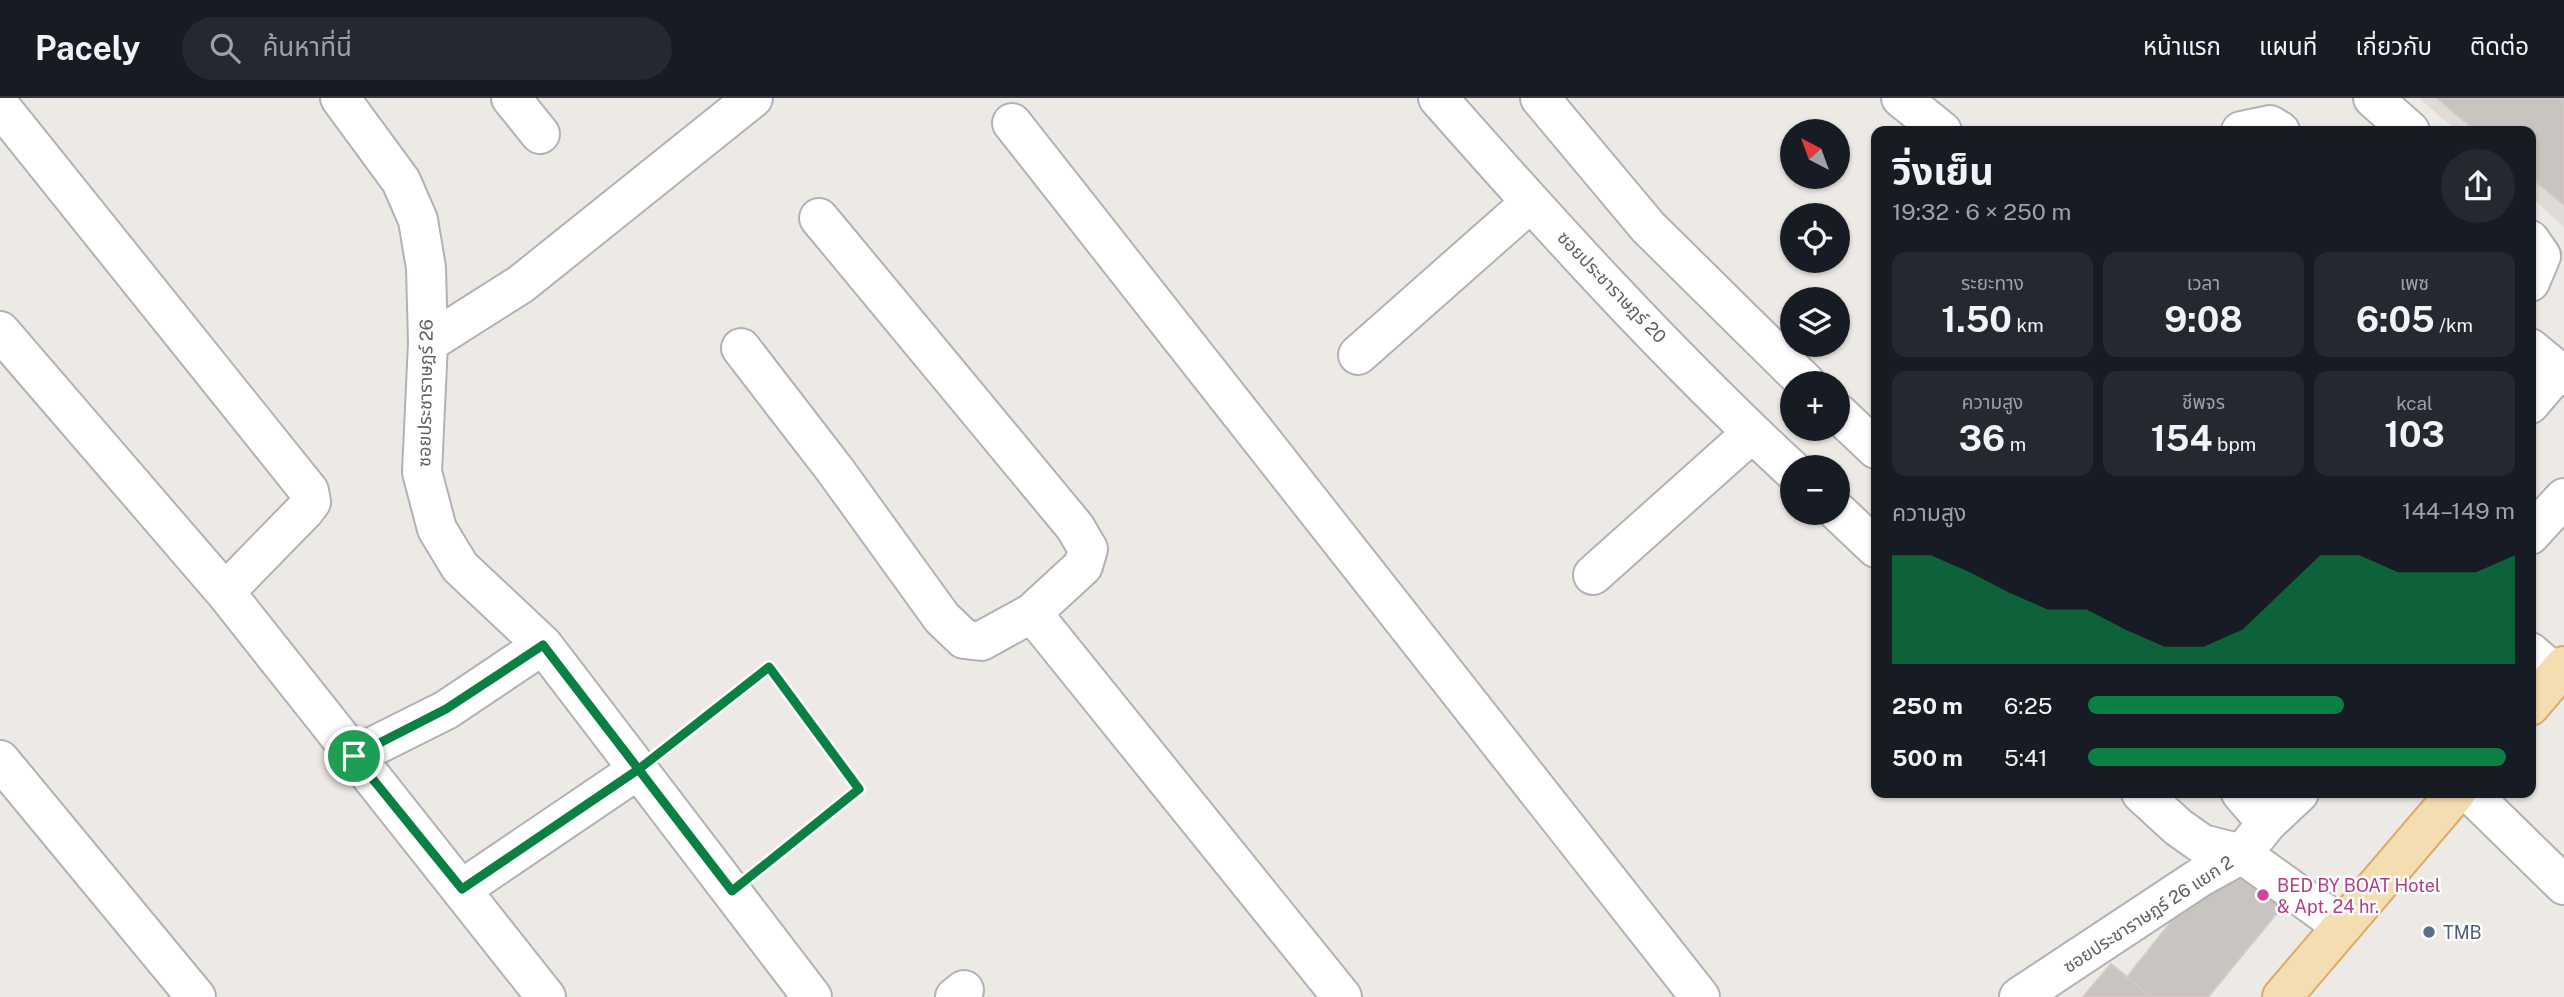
<!DOCTYPE html>
<html lang="th">
<head>
<meta charset="utf-8">
<style>
	body { margin:0; font-family:"Public Sans","Noto Sans Thai",sans-serif; background:#242831; color:#f1f3f6; height:100vh; display:flex; flex-direction:column; font-size:26px; white-space:nowrap }
	* { box-sizing:border-box; margin:0 }
	p { font-size:23px; color:#9ea1a6 }
	.icon { flex:none; width:38px; height:38px; fill:none; stroke:currentColor; stroke-width:2; stroke-linecap:round; stroke-linejoin:round }
	.map { position:relative; flex:1; overflow:hidden }
	.details { position:absolute; left:1871px; top:28px; width:665px; height:672px; display:flex; flex-direction:column; background:#171b24; border-radius:14px; box-shadow:0 2px 5px #0004 }
	.details>* { flex:none }
	.needle { width:46px; rotate:319deg }
	.controls { position:absolute; left:1780px; top:21px; display:grid; gap:14px }
	.controls a { display:grid; place-items:center; width:70px; height:70px; border-radius:50%; background:#171b24; box-shadow:0 2px 5px #0004; font-size:35px }
	.pin { position:absolute; display:grid; place-items:center; width:60px; height:60px; color:#fff; margin:-30px; border:4px solid #fff; border-radius:50%; box-shadow:0 2px 7px #0007 }
	.round { display:grid; place-items:center; flex:none; width:74px; height:74px; border-radius:37px; background:#242831 }
	.head { display:flex; align-items:center; justify-content:space-between; height:119px; padding:0 21px }
	h1 { font-size:38px; font-weight:700; line-height:52px }
	.stats { display:grid; grid-template-columns:repeat(3,1fr); gap:10px; height:119px; padding:7px 21px }
	.stats div { display:grid; align-content:center; border-radius:14px; background:#242831; text-align:center }
	.stats b { font-size:35px; font-weight:700 }
	.stats small { font-size:19px; font-weight:400 }
	.stats p { font-size:19px }
	.chart { height:196px; padding:14px 21px }
	.chart p { display:flex; justify-content:space-between }
	.chart svg { width:100%; height:126px; margin-top:7px; fill:#0b8043; opacity:.7 }
	ul { padding:0 21px; list-style:none; font-size:23px }
	li { display:grid; grid-template-columns:112px 84px 1fr; align-items:center; height:52px }
	li i { height:18px; border-radius:9px; background:#0b8043 }
	header { display:flex; align-items:center; gap:42px; box-sizing:border-box; height:98px; padding:0 35px; background:#171b24; border-bottom:2px solid #363941 }
	header strong { font-size:33px }
	nav { display:flex; gap:38px; margin-inline-start:auto; font-size:24px }
	.search { width:490px; height:63px; background:#242831; display:flex; align-items:center; gap:18px; box-sizing:border-box; padding:0 24px; border-radius:38px; color:#9ea1a6; font-size:26px }
	.map>svg:first-child { display:block }
</style>
</head>
<body>
<header>
<strong>Pacely</strong>
<div class="search"><svg class="icon" aria-label="search" viewBox="0 0 24 24"><circle cx="10" cy="10" r="6"/><path d="M15 15l6 6"/></svg>ค้นหาที่นี่</div>
<nav><a>หน้าแรก</a><a>แผนที่</a><a>เกี่ยวกับ</a><a>ติดต่อ</a></nav>
</header>
<div class="map">
<svg width="2564" height="899" viewBox="0 0 2564 899">
	<rect width="100%" height="100%" fill="#edeae5"/>
	<path fill="#e0dbd6" d="M2419 0H2564V129L2531 99 2530 33H2457Z"/>
	<path fill="#c8c5c1" stroke="#d1cac4" stroke-width="2" d="M2437 0H2564V107L2530 79V33H2476Z
		M2240 762 2290 799 2208 899H2151L2127 879 2199 789Z
		M2111 866 2127 879 2151 899H2083Z"/>
	<g fill="none" stroke-linecap="round" stroke-linejoin="round">
		<g stroke="#b0b3b5" stroke-width="42">
			<path id="minor" d="M340 0 401 83 418 122 426 170 428 245 422 374 437 431 460 469 543 547 812 899
				M511 0 540 36
				M1438 0C1551 128 1667 256 1792 372
				M1540 0 1648 129 1806 285
				M1901 0 1942 33
				M2373 0 2410 33
				M0 8 309 393 311 404 305 412 225 494
				M1012 25 1700 899
				M2241 33 2270 27 2280 33
				M819 120 1075 429 1088 451 1083 468 1032 515 1342 899
				M2530 142 2541 158 2530 184
				M0 233 225 494 546 899
				M428 245 521 186 753 0
				M741 250 835 372 942 520 964 541 981 543 1032 515
				M2530 250 2564 278
				M1358 257 1530 105
				M2530 306 2558 273
				M1838 315 1876 351
				M1838 414 1876 450
				M2530 437 2564 400
				M1593 477 1752 335
				M2530 554 2557 577
				M354 658 446 612 543 547
				M0 662 196 899
				M2141 695 2178 729 2202 746 2242 756 2342 828
				M2241 695 2267 725
				M2470 695 2564 787
				M462 791 639 671
				M955 899 964 892
				M2019 899 2202 778 2242 756 2267 725 2299 695"/>
		</g>
		<g stroke="#dfa96b" stroke-width="42">
			<path id="major" d="M2530 608 2564 568
				M2282 899 2456 695"/>
		</g>
		<path stroke="#a1c7a5" stroke-width="4.5" stroke-dasharray="7 3.5" stroke-linecap="butt" d="M668 649 769 569 859 691 760 770"/>
		<use href="#minor" stroke="#fff" stroke-width="38"/>
		<use href="#major" stroke="#f5ddb2" stroke-width="38"/>
	</g>
	<g fill="none" stroke-linecap="round" stroke-linejoin="round">
		<g stroke="#fff" stroke-width="14">
			<path id="route" d="M354 658 462 791 639 671 769 569 859 691 732 793 543 547 446 611 354 658"/>
		</g>
		<use href="#route" stroke="#0b8043" stroke-width="9"/>
	</g>
	<circle fill="#d1479c" stroke="#fff" stroke-width="2.5" cx="2263" cy="797" r="7"/>
	<circle fill="#5c6f8a" stroke="#fff" stroke-width="2.5" cx="2429" cy="834" r="7"/>
	<g text-anchor="middle" dominant-baseline="central" stroke-width="5" stroke-linejoin="round" paint-order="stroke">
		<g font-size="18" fill="#5d6163" stroke="#fff">
			<text transform="translate(1612 189) rotate(46)">ซอยประชาราษฎร์ 20</text>
			<text transform="translate(425 295) rotate(-89)">ซอยประชาราษฎร์ 26</text>
			<text transform="translate(2148 816) rotate(-33)">ซอยประชาราษฎร์ 26 แยก 2</text>
		</g>
		<g font-size="18" fill="#b23c85" stroke="#fff" text-anchor="start">
			<text x="2277" y="787">BED BY BOAT Hotel<tspan x="2277" dy="21">&amp; Apt. 24 hr.</tspan></text>
		</g>
		<g font-size="18" fill="#4e5e75" stroke="#fff" text-anchor="start">
			<text x="2443" y="834">TMB</text>
		</g>
	</g>
</svg>
<div class="controls">
<a><svg class="needle" viewBox="-14 -14 28 28"><path d="M0-13l5 13h-10z" fill="#e53935"/><path d="M0 13l5-13h-10z" fill="#9ea1a6"/></svg></a>
<a><svg class="icon" aria-label="locate" viewBox="0 0 24 24"><circle cx="12" cy="12" r="6"/><path d="M12 2v4M12 18v4M2 12h4M18 12h4"/></svg></a>
<a><svg class="icon" aria-label="layers" viewBox="0 0 24 24"><path d="M12 4l9 5-9 5-9-5zM3 14l9 5 9-5"/></svg></a>
<a>+</a>
<a>−</a>
</div>
<div class="pin" style="left:354px;top:658px;background:#1e9e55"><svg class="icon" aria-label="arrive" viewBox="0 0 24 24"><path d="M6 21V4h12l-3 4 3 4H6"/></svg></div>
<section class="details">
<div class="head"><div><h1>วิ่งเย็น</h1><p>19:32 · 6 × 250 m</p></div><a class="round"><svg class="icon" aria-label="share" viewBox="0 0 24 24"><path d="M12 15V3M7 8l5-5 5 5M5 13v7h14v-7"/></svg></a></div>
<div class="stats">
<div><p>ระยะทาง</p><b>1.50<small> km</small></b></div>
<div><p>เวลา</p><b>9:08</b></div>
<div><p>เพซ</p><b>6:05<small> /km</small></b></div>
</div>
<div class="stats">
<div><p>ความสูง</p><b>36<small> m</small></b></div>
<div><p>ชีพจร</p><b>154<small> bpm</small></b></div>
<div><p>kcal</p><b>103</b></div>
</div>
<div class="chart"><p><span>ความสูง</span>144–149 m</p>
<svg viewBox="0 0 160 44" preserveAspectRatio="none"><path d="M0 44V6L10 6L20 12L30 19L40 25L50 25L60 32L70 38L80 38L90 32L100 19L110 6L120 6L130 12L140 12L150 12L160 6V44z"/></svg>
</div>
<ul>
<li><b>250 m</b>6:25<i style="width:60%"></i></li>
<li><b>500 m</b>5:41<i style="width:98%"></i></li>
</ul>
</section>
</div>
</body>
</html>
